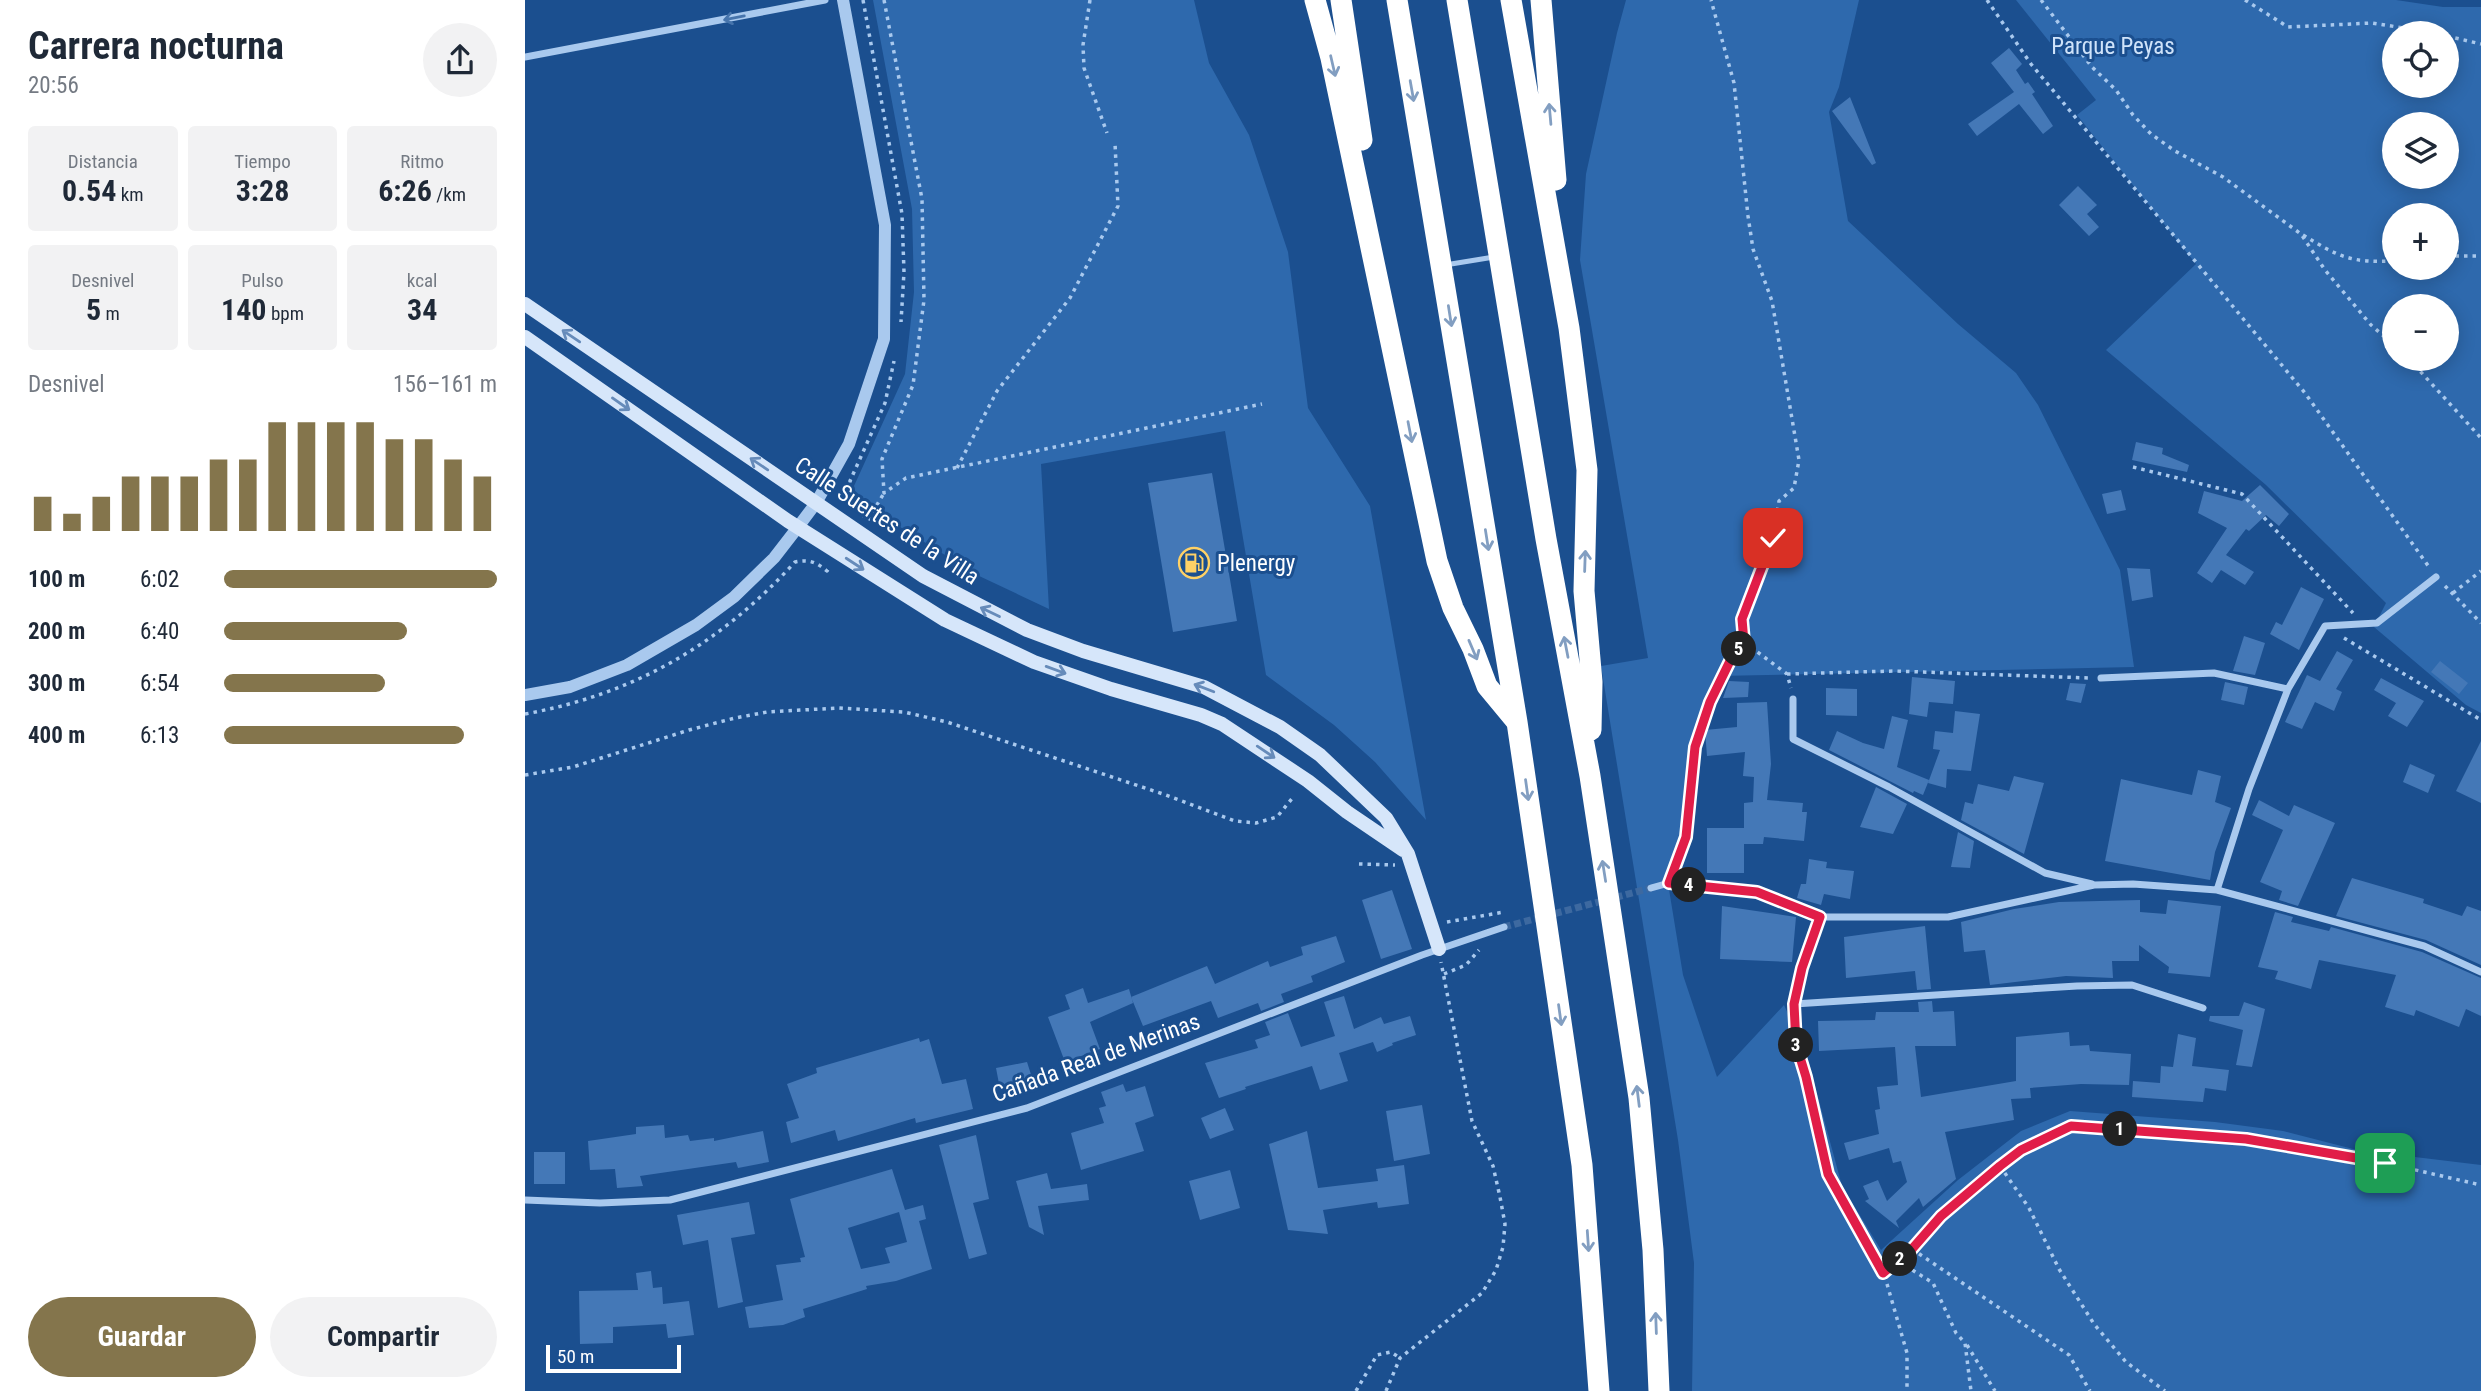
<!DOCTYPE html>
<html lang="es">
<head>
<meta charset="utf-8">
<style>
	body { margin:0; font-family:"Roboto Condensed",sans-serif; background:#f2f2f3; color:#1f2937; height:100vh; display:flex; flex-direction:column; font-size:26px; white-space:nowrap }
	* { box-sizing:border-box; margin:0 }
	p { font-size:23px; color:#747a83 }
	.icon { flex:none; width:38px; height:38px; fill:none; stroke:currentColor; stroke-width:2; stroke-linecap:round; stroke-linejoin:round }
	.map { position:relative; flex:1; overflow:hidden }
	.details { display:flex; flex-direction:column; background:#fff; width:525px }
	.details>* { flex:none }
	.fabs { position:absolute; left:1857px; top:21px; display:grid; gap:14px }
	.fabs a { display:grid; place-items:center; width:77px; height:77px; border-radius:50%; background:#fff; box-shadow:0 4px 18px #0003; font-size:35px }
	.scale { position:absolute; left:21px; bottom:18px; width:135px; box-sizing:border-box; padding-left:7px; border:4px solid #fff; border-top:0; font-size:19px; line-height:24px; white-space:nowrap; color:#fff; -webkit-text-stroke:5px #1b4f8f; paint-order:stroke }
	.pin { position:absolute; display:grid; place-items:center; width:60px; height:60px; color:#fff; margin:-30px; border-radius:14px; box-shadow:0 4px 10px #0006 }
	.km { position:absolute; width:35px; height:35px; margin:-18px; border-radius:50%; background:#222; color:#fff; font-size:19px; line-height:35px; text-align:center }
	.round { display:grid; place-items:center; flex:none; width:74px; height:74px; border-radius:37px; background:#f2f2f3 }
	.headline { display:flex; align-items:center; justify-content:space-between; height:119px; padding:0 28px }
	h1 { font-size:38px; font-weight:700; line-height:52px }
	.stats { display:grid; grid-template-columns:repeat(3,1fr); gap:10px; height:119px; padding:7px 28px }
	.stats div { display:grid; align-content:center; border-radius:7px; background:#f2f2f3; text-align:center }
	.stats b { font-size:30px; font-weight:700 }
	.stats small { font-size:19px; font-weight:400 }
	.stats p { font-size:19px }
	.chart { height:196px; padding:14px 28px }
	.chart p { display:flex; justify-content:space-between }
	.chart svg { width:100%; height:126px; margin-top:7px; stroke:#84754c; stroke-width:6 }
	.cta { display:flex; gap:14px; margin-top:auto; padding:14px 28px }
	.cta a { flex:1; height:80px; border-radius:42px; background:#84754c; color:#fff; font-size:28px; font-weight:700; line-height:80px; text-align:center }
	.cta a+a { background:#f2f2f3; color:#1f2937 }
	ul { padding:0 28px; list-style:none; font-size:23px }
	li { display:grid; grid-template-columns:112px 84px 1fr; align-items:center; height:52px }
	li i { height:18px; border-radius:9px; background:#84754c }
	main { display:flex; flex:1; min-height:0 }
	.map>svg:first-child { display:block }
</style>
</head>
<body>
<main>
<section class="details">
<div class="headline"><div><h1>Carrera nocturna</h1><p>20:56</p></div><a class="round"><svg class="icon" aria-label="share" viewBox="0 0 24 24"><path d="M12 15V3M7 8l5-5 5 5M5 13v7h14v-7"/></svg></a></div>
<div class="stats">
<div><p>Distancia</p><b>0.54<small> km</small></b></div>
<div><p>Tiempo</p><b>3:28</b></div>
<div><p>Ritmo</p><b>6:26<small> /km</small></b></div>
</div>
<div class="stats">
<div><p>Desnivel</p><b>5<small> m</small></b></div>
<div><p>Pulso</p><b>140<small> bpm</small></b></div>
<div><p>kcal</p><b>34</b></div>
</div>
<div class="chart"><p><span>Desnivel</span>156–161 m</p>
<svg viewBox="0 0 160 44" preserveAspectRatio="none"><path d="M5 44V32M15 44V38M25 44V32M35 44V25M45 44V25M55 44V25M65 44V19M75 44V19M85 44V6M95 44V6M105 44V6M115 44V6M125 44V12M135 44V12M145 44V19M155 44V25"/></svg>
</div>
<ul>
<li><b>100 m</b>6:02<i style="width:100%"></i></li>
<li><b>200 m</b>6:40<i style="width:67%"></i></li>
<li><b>300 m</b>6:54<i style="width:59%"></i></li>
<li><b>400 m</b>6:13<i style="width:88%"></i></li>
</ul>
<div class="cta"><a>Guardar</a><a>Compartir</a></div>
</section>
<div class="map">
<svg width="1956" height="1391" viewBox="0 0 1956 1391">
	<rect width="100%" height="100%" fill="#1b4f8f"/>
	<path fill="#2e69ad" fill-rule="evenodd" d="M348 0H669L684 63 724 135 763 252 783 408 845 506 901 820 850 762 809 725 741 675 700 431 516 464 524 609 452 575 332 500 329 486 380 374 389 292 387 209Z
		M1101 0H1334L1314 87 1304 112 1323 221 1433 324 1491 373 1513 405 1595 570 1609 667 1193 676 1166 738 1155 840 1141 871 1158 975 1192 1077 1259 1005 1281 1053 1317 1186 1356 1250 1433 1180 1496 1131 1545 1111 1690 1122 1758 1131 1832 1150 1956 1165V1391H1167L1169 1263 1153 1140 1076 666 1123 658 1055 260 1061 174 1092 33Z
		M1491 0H1871L1918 7H1956V713L1941 705 1849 627 1861 603 1741 485 1581 350 1671 264 1552 115 1571 100ZM1869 33H1922V86H1869ZM1869 124H1922V177H1869ZM1869 215H1922V268H1869ZM1869 306H1922V359H1869Z"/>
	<path fill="#4478b7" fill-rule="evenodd" d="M1484 48 1497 64 1491 70 1500 84 1503 82 1510 92 1507 94 1528 126 1518 134 1494 104 1452 136 1443 124 1489 92 1466 63Z
		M1325 97 1351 163 1347 165 1307 111Z
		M1553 186 1572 205 1562 214 1574 227 1564 236 1534 205Z
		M1611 442 1638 448 1637 454 1664 465 1662 472 1607 460Z
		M687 473 712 621 648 632 623 483Z
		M1735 485 1764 514 1754 526 1741 515 1724 531 1721 529 1701 555 1729 572 1720 585 1696 570 1687 583 1672 573 1702 528 1673 513 1679 491 1717 501Z
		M1596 490 1601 510 1582 514 1577 494Z
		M1602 568 1625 569 1628 597 1607 601Z
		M1776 587 1799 599 1774 650 1745 634 1751 622 1757 625Z
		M1719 636 1740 643 1730 675 1708 671Z
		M1812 651 1828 660 1811 689 1817 692 1809 711 1790 702 1777 729 1760 722 1782 675 1795 681Z
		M1915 661 1943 683 1934 694 1906 672Z
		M1387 677 1430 681 1428 704 1404 702 1402 717 1384 714Z
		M1856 678 1899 701 1882 727 1863 716 1871 703 1849 690Z
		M1204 681 1224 682 1223 697 1198 698Z
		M1700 682 1723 687 1719 705 1696 700Z
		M1545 683 1561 684 1556 703 1541 700Z
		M1301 688 1332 689V716L1301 715Z
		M1242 702 1246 764 1242 800 1278 803 1277 812H1282L1279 841 1239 837 1238 844H1219V873H1182V828H1219V803L1228 802 1229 777 1218 776 1220 752 1182 756 1180 730 1212 727V703Z
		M1430 711 1455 714 1446 771 1422 769 1421 788 1403 783 1415 750 1408 749 1410 731 1428 733Z
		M1367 716 1383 720 1372 767 1404 780 1398 795 1389 791 1388 793 1304 750 1312 731 1338 743 1359 749Z
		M1956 741V803L1931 791Z
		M1885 764 1910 775 1903 793 1878 782Z
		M1673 770 1696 776 1690 802 1706 808 1690 852 1685 880 1580 861 1596 779 1667 795Z
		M1489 776 1519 783 1499 854 1436 820 1440 802 1448 804 1453 784 1484 791Z
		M1351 787 1382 804 1368 834 1335 827Z
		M1734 800 1764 816 1769 805 1810 823 1773 906 1754 900 1757 891 1735 882 1758 830 1727 815Z
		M1433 832 1449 841 1445 868 1426 867Z
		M1284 859 1302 862 1301 868 1329 871 1325 899 1299 894 1296 905 1272 898 1276 884H1281Z
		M1827 878 1899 899 1898 903 1937 916 1942 906 1956 911V965L1901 940 1811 916Z
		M867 890 887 949 856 959 837 900Z
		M1615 900V912L1641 914 1643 900 1696 906 1685 977 1643 973 1644 967 1614 945V961H1587L1588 978 1541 976 1465 985 1460 950 1439 952 1436 922 1489 909 1534 902Z
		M1197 906 1271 917 1267 962 1195 959Z
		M1750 912 1768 917 1766 922 1804 931 1806 927 1897 952 1956 978V1016L1941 1009 1934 1027 1891 1010 1889 1016 1860 1007 1871 975 1794 960 1786 989 1750 979 1753 971 1733 967Z
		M1400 926 1406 989 1392 990 1390 971 1321 978 1319 937Z
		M811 936 820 962 786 976 788 982 756 994 759 1002 736 1011 733 1003 693 1018 686 1001 618 1026 606 997 682 966 690 984 743 961 745 967 778 955 776 947Z
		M558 988 563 1003 604 989 608 1003 565 1022 575 1049 540 1062 523 1017 545 1009 540 995Z
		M819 996 829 1029 856 1017 859 1024 885 1016 891 1035 867 1043 868 1045 852 1052 848 1042 814 1053 823 1081 795 1090 787 1066 720 1087 721 1089 694 1098 680 1063 733 1048 730 1040 745 1035 740 1022 763 1013 776 1047 810 1036 799 1002Z
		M1407 1001 1408 1012 1429 1011 1431 1046H1390L1396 1097 1491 1081V1037L1544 1032 1545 1046 1564 1045 1565 1051 1606 1054 1604 1085 1556 1084 1505 1088 1506 1098 1486 1099 1489 1120 1420 1132 1431 1179 1398 1207 1394 1198 1371 1221 1374 1228 1340 1201 1344 1199 1338 1186 1353 1180 1362 1201 1382 1182 1376 1161 1368 1163 1364 1148 1324 1160 1319 1143 1354 1134 1350 1110 1355 1109 1352 1087 1373 1085 1370 1047 1294 1051 1293 1021 1350 1020 1351 1012H1394L1393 1002Z
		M1719 1002 1740 1009 1727 1067 1711 1065 1718 1030 1684 1021 1685 1016H1714Z
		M1653 1034 1671 1038 1667 1066 1704 1070 1701 1091 1680 1088 1678 1102 1607 1097 1608 1081 1635 1083 1636 1066 1648 1067Z
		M394 1038 395 1042 404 1039 417 1084 441 1079 448 1109 391 1123 390 1118 313 1141 310 1130 266 1143 261 1122 274 1118 262 1084 292 1073 291 1068Z
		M502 1062 511 1090 482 1099 480 1089H475L471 1068Z
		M598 1084 601 1092 620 1086 629 1116 610 1123 619 1151 556 1170 546 1133 579 1123 574 1108 581 1106 576 1092Z
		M897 1105 905 1154 869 1161 861 1111Z
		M700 1108 709 1130 685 1139 676 1118Z
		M139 1125 140 1138 163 1135 165 1141 189 1138V1141L238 1131 244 1162 213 1168 211 1162 115 1176 118 1186 92 1188 90 1169 65 1170 63 1141 111 1134V1127Z
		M782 1131 793 1188 853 1181 851 1169 879 1165 884 1204 853 1208 852 1202 798 1210 803 1234 763 1230 744 1144Z
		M451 1135 464 1199 448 1203 462 1254 444 1259 414 1145Z
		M9 1152H40V1184H9Z
		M367 1169 380 1210 398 1205 401 1219 394 1221 407 1269 371 1281 341 1286 342 1289 278 1309 280 1317 258 1325 224 1328 220 1307 258 1300 251 1265 276 1262 275 1258 280 1257 265 1199ZM374 1212 382 1242 360 1248 365 1263 336 1269 323 1228Z
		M705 1170 715 1208 675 1220 664 1181Z
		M522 1173 526 1189 562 1184 564 1200 513 1206 519 1235 504 1227 491 1181Z
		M224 1202 230 1234 206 1238 218 1302 193 1308 183 1240 158 1245 152 1215Z
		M126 1271 128 1288 137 1287 138 1304 164 1301 169 1335 143 1338 141 1324 88 1327V1343L55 1344 54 1291 113 1290 111 1273Z"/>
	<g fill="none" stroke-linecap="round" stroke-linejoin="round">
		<path stroke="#3d69a0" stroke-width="7" stroke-dasharray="7 3.5" stroke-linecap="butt" d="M979 927 1126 888"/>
		<path stroke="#a9c9ee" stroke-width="3.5" stroke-dasharray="3.5 5" stroke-linecap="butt" d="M338 0 377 214 379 272 376 322
			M359 0 397 199 399 300 388 385 357 459 359 493 381 478 737 404
			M565 0 558 45 559 68 582 133
			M1462 0 1506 64 1780 393 1904 567
			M1516 0 1567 67 1591 90 1608 115 1626 134 1650 151 1698 177 1776 234 1800 270 1846 325 1869 345
			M1720 0 1763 27 1847 23 1910 33
			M1922 36 1956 44
			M1778 235C1814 257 1826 263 1869 261
			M1922 256H1956
			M1884 359 1956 438
			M1608 467 1717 494 1828 613
			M432 468 472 391 545 298 593 206 590 143
			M339 518 342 512 329 501 325 481 360 403 369 361
			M343 520 359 493
			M1920 586 1956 623
			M1928 593 1956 571
			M1819 638 1956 720
			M1219 642 1262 674 1266 688
			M1262 674 1369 671 1564 678
			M0 714C110 694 195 644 270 562 284 559 291 562 302 571L305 566
			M0 775 48 767 164 730 210 718 242 712 313 708 379 712 422 722 641 795 710 821 731 823 752 817 769 796
			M834 864 870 865
			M1148 873 1161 837 1170 747 1185 702 1206 659 1219 642 1217 619 1248 538 1254 501 1269 488 1274 460 1247 301 1228 249 1223 216 1209 83 1186 0
			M922 922 979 912
			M919 974 941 965 954 950
			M1475 1166 1504 1208 1534 1269 1569 1324 1601 1362 1640 1391
			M1387 1249 1544 1355 1565 1391
			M1373 1261 1408 1283 1431 1333 1440 1343 1446 1391
			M1366 1267 1387 1249 1416 1216 1475 1166 1496 1150 1546 1126 1721 1139 1860 1163 1956 1185
			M1362 1284 1382 1353V1391
			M1442 1345 1470 1391
			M831 1391 852 1355 866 1352 875 1358
			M861 1391 875 1358 957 1293 971 1270 978 1247 980 1224 975 1197 968 1166 947 1121 916 962"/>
		<path stroke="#a9c9ee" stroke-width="5" d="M920 265 969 257"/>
		<path stroke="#a9c9ee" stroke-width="7" d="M0 57 300 0
			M1576 678 1689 673 1763 689
			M1268 699V739L1364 787 1520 873 1567 884
			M1126 888 1144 883 1232 892 1295 917H1423L1569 885 1608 884 1692 890 1899 946 1956 972
			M1692 890 1724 789 1763 689 1800 626 1852 623 1911 577
			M1295 917 1277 968 1269 1004 1552 986 1607 985 1678 1008
			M1269 1004 1271 1044 1281 1077 1303 1174 1358 1273
			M0 1200 75 1203 145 1200 502 1108 897 955 979 927"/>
		<path stroke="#a9c9ee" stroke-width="12" d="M0 695 45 687 102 665 171 625 209 597 249 558 273 527 291 503 324 444 359 339 360 225 318 0"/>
		<path stroke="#d6e6fa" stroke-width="14" d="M0 304 398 576 502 630 558 651 679 687 755 727 795 755 861 818 883 854 914 949
			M0 337 263 521 420 620 509 662 586 689 676 715 697 724 783 781 822 812 878 850"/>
		<path stroke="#fff" stroke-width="21" d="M790 0 806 58 912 561 928 608 948 649 962 686 991 721
			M816 0 837 140
			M872 0 992 722 1057 1165 1074 1391
			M932 0 1021 539 1065 776 1114 1098 1128 1250 1134 1391
			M986 0 1044 328 1062 470 1059 591 1067 682 1066 730
			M1016 0 1031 180"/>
	</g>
	<defs><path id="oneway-shaft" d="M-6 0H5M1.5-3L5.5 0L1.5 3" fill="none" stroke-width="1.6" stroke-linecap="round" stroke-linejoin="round" transform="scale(1.75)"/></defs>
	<use stroke="#4674ac" href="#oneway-shaft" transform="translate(209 18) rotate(169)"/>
	<g stroke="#829ec1">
		<use href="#oneway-shaft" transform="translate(808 66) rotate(77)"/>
		<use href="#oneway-shaft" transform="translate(887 91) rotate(80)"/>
		<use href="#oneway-shaft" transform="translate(1025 114) rotate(-95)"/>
		<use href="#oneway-shaft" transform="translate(925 316) rotate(81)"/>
		<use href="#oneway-shaft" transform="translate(885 432) rotate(79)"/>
		<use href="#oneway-shaft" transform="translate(962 540) rotate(81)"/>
		<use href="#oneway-shaft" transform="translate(1060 561) rotate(-88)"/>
		<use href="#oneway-shaft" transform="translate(1041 647) rotate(-101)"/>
		<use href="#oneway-shaft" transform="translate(948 650) rotate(67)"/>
		<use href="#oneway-shaft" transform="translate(1002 790) rotate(82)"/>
		<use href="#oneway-shaft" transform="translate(1079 871) rotate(-99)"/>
		<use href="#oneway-shaft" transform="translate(1035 1015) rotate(82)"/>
		<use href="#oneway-shaft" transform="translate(1113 1096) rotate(-97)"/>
		<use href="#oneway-shaft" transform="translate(1063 1241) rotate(86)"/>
		<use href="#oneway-shaft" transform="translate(1131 1323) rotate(-92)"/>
	</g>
	<g stroke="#668bba">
		<use href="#oneway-shaft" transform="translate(46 336) rotate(-146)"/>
		<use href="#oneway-shaft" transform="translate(96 404) rotate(35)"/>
		<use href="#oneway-shaft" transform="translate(234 464) rotate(-146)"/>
		<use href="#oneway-shaft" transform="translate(330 564) rotate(33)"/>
		<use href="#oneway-shaft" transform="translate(465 612) rotate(-154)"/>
		<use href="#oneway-shaft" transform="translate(531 670) rotate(20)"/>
		<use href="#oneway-shaft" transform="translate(679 688) rotate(-159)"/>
		<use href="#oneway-shaft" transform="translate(741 752) rotate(34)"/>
	</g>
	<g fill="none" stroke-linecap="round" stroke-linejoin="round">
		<g stroke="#fff" stroke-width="14">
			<path id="route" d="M1248 538 1217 619 1219 642 1206 659 1185 702 1170 747 1161 837 1144 883 1232 892 1295 917 1277 968 1269 1004 1271 1044 1281 1077 1303 1174 1358 1273 1387 1249 1416 1216 1475 1166 1496 1150 1546 1126 1721 1139 1860 1163"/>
		</g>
		<use href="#route" stroke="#e11d48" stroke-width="9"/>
	</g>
	<defs>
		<g id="fuel-ring" transform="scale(1.575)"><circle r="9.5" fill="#1b4f8f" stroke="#ffd166" stroke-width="1.5"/><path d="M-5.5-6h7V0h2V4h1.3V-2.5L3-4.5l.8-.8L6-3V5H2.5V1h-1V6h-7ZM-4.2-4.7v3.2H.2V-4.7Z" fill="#ffd166"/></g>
	</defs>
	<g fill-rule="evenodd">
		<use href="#fuel-ring" x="669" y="563"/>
	</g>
	<g text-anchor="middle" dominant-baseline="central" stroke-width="6" stroke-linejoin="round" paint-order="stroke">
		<g font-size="23" fill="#cfe3fa" stroke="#1b4f8f">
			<text x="1588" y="46">Parque Peyas</text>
		</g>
		<g font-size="23" fill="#fff" stroke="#1b4f8f">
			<text transform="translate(362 521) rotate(33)">Calle Suertes de la Villa</text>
			<text transform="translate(571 1058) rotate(-20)">Cañada Real de Merinas</text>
		</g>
		<g font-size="23" fill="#fff" stroke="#1b4f8f" text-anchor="start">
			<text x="692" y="563">Plenergy</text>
		</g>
	</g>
</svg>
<div class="fabs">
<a><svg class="icon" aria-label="locate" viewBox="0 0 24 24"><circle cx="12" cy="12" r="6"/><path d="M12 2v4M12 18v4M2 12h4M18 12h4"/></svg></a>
<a><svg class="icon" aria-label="layers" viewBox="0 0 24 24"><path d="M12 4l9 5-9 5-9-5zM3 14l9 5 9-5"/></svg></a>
<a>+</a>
<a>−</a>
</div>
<div class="scale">50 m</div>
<div class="pin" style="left:1860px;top:1163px;background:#1e9e55"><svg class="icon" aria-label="arrive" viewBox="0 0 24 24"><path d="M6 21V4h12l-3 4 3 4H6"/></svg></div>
<div class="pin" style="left:1248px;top:538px;background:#d93025"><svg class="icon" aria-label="check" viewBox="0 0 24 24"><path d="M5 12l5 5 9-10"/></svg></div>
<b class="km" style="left:1595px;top:1129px">1</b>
<b class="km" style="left:1375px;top:1259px">2</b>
<b class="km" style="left:1271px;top:1045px">3</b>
<b class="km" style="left:1164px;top:885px">4</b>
<b class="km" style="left:1214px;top:649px">5</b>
</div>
</main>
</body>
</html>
